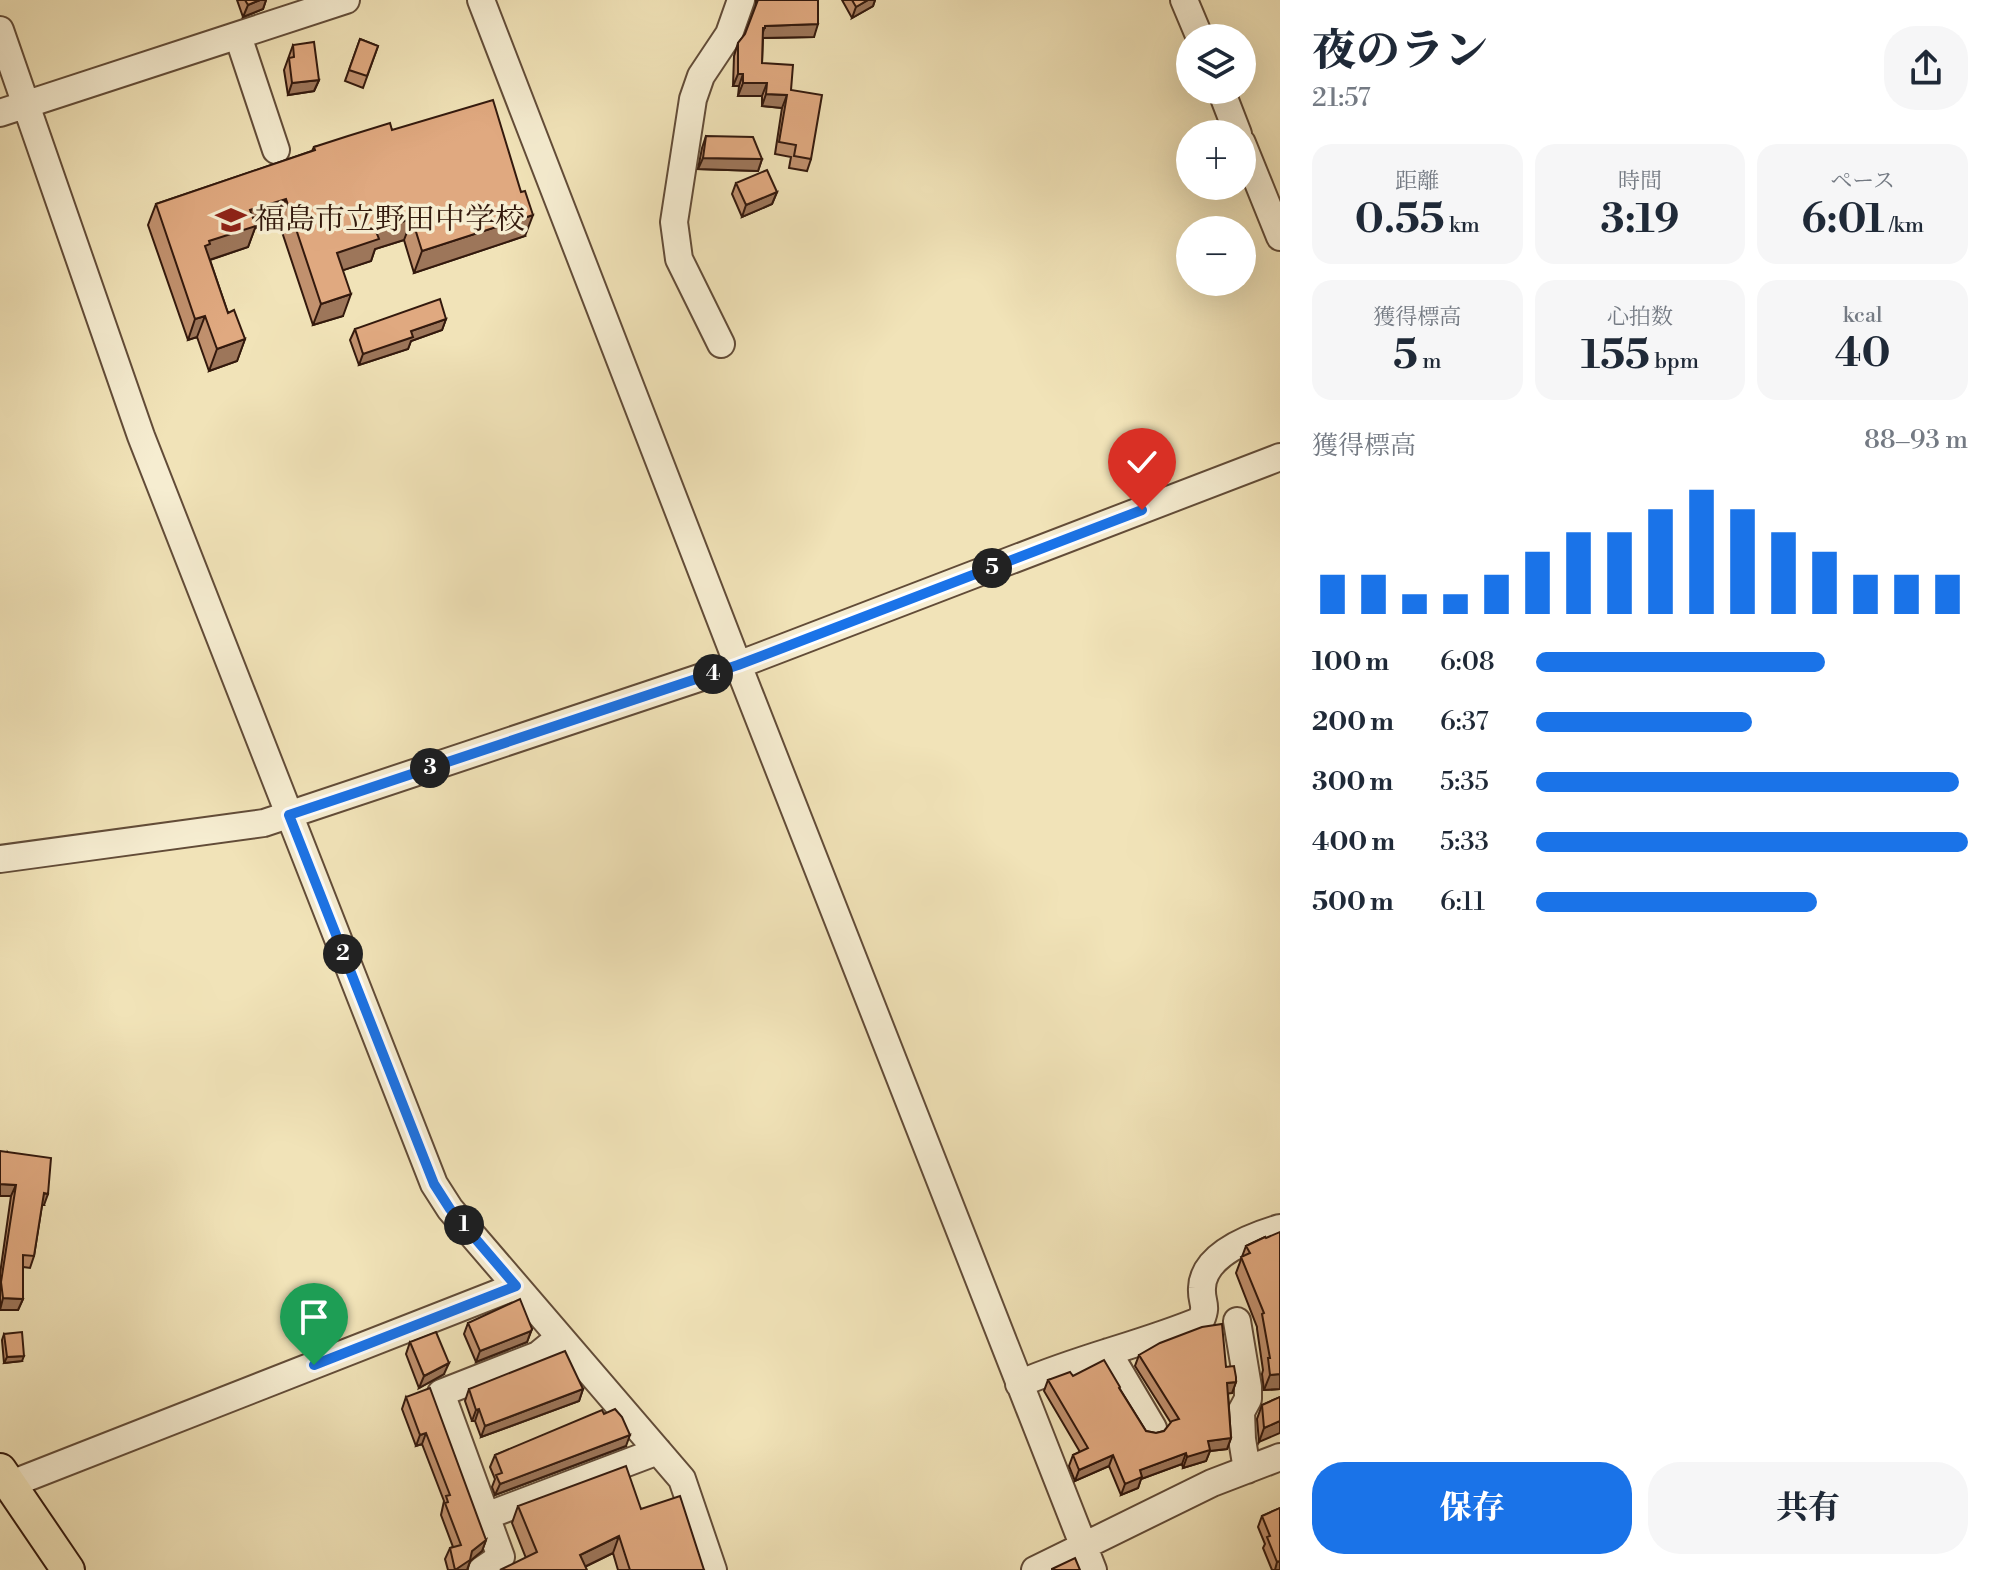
<!DOCTYPE html>
<html lang="ja">
<head>
<meta charset="utf-8">
<style>
	body { margin:0; font-family:"Libre Bodoni","Noto Serif JP",serif; background:#f6f6f7; color:#1f2937; height:100vh; display:flex; flex-direction:column; font-size:30px; white-space:nowrap }
	* { box-sizing:border-box; margin:0 }
	p { font-size:26px; color:#747a83 }
	.icon { flex:none; width:44px; height:44px; fill:none; stroke:currentColor; stroke-width:2; stroke-linecap:round; stroke-linejoin:round }
	.map { position:relative; flex:1; overflow:hidden }
	.panel { display:flex; flex-direction:column; background:#fff; width:720px }
	.panel>* { flex:none }
	.controls { position:absolute; left:1176px; top:24px; display:grid; gap:16px }
	.controls a { display:grid; place-items:center; width:80px; height:80px; border-radius:50%; background:#fff; box-shadow:0 8px 32px #0002; font-size:40px }
	.pin { position:absolute; display:grid; place-items:center; width:68px; height:68px; color:#fff; margin:-82px -34px; border-radius:50% 50% 50% 0; rotate:-45deg; box-shadow:0 0 8px #0007 }
	.pin .icon { rotate:45deg }
	.km { position:absolute; width:40px; height:40px; margin:-20px; border-radius:50%; background:#222; color:#fff; font-size:22px; line-height:40px; text-align:center }
	.round { display:grid; place-items:center; flex:none; width:84px; height:84px; border-radius:32px; background:#f6f6f7 }
	.summary { display:flex; align-items:center; justify-content:space-between; height:136px; padding:0 32px }
	h1 { font-size:44px; font-weight:800; line-height:60px }
	.metrics { display:grid; grid-template-columns:repeat(3,1fr); gap:12px; height:136px; padding:8px 32px }
	.metrics div { display:grid; align-content:center; border-radius:20px; background:#f6f6f7; text-align:center }
	.metrics b { font-size:40px; font-weight:800 }
	.metrics small { font-size:22px; font-weight:400 }
	.metrics p { font-size:22px }
	.chart { height:224px; padding:16px 32px }
	.chart p { display:flex; justify-content:space-between }
	.chart svg { width:100%; height:144px; margin-top:8px; stroke:#1a73e8; stroke-width:6 }
	.cta { display:flex; gap:16px; margin-top:auto; padding:16px 32px }
	.cta a { flex:1; height:92px; border-radius:32px; background:#1a73e8; color:#fff; font-size:32px; font-weight:800; line-height:92px; text-align:center }
	.cta a+a { background:#f6f6f7; color:#1f2937 }
	ul { padding:0 32px; list-style:none; font-size:26px }
	li { display:grid; grid-template-columns:128px 96px 1fr; align-items:center; height:60px }
	li i { height:20px; border-radius:10px; background:#1a73e8 }
	main { display:flex; flex:1; min-height:0 }
	.map>svg:first-child { display:block }
</style>
</head>
<body>
<main>
<div class="map">
<svg width="1280" height="1570" viewBox="0 0 1280 1570">
	<rect width="100%" height="100%" fill="#f1e3b8"/>
	<filter id="stains"><feTurbulence type="fractalNoise" baseFrequency=".0025" numOctaves="4"/><feColorMatrix values="0 0 0 0 .2 0 0 0 0 .09 0 0 0 0 .02 0 0 0 .5 -.17"/></filter>
	<radialGradient id="worn" r=".72"><stop offset=".6" stop-color="#630" stop-opacity="0"/><stop offset="1" stop-color="#630" stop-opacity=".3"/></radialGradient>
	<g fill="none" stroke-linecap="round" stroke-linejoin="round">
		<g stroke="#624c38" stroke-width="30">
			<path id="minor" d="M481 0 738 665 1093 1570
				M1184 0 1200 38
				M0 30 141 436 434 1184 450 1209 682 1479 713 1570
				M238 36 276 150
				M1221 90 1238 134
				M0 113 346 0
				M1242 143 1280 237
				M721 344 679 259 674 222 693 99 701 76 729 34 741 0
				M0 859 264 823 738 665 1280 457
				M1237 1321 1248 1387V1399L1241 1412 1242 1439 1247 1470
				M1108 1352 1153 1428
				M1019 1384C1078 1358 1141 1345 1201 1320 1208 1304 1201 1303 1202 1288 1203 1254 1253 1236 1280 1228
				M11 1484 516 1286
				M486 1516 658 1451
				M482 1570 501 1557 441 1393 538 1355 560 1337
				M1035 1570 1212 1483 1280 1457"/>
		</g>
		<g stroke="#33190d" stroke-width="36">
			<path id="major" d="M0 1470 68 1570"/>
		</g>
		<use href="#minor" stroke="#f6edd1" stroke-width="26"/>
		<use href="#major" stroke="#f1e3b8" stroke-width="32"/>
	</g>
	<path fill="#c1916e" stroke="#33190d" stroke-width="2" d="M237 0H266L263 9 243 17Z
		M756 0H818L814 37 763 38 762 63 791 90 811 159 807 171 789 168 791 157 775 154 782 108 762 106V96H738L739 86H733L734 56 738 43 745 34 756 5Z
		M842 0H875L873 6 852 18Z
		M360 39 378 46 363 88 345 81Z
		M293 45 319 80 314 91 288 95 284 70Z
		M392 130 525 236 414 273 404 240 375 249 371 261 343 270V316L313 325 278 220 255 228 248 247 210 260 228 313 245 339 237 361 209 371 197 337 188 340 148 225 156 204 312 151 314 147Z
		M706 136 762 159 758 171 698 169 702 148Z
		M736 183 777 192 772 204 742 217 732 194Z
		M446 319 442 330 411 341 408 349 359 365 350 340 355 329Z
		M8 1153 44 1205H42L34 1256 30 1268 23 1267V1299L18 1310H0V1274L11 1196Z
		M1265 1237 1280 1389 1264 1390 1262 1374 1263 1370 1257 1329V1327L1236 1273 1246 1246Z
		M468 1323 532 1329 527 1342 476 1362 464 1334Z
		M4 1334 22 1361 4 1363 2 1340Z
		M410 1342 444 1374 419 1388 406 1354Z
		M1139 1355 1226 1367 1236 1382 1232 1393H1228L1231 1438 1227 1449 1210 1451 1206 1461 1183 1468 1182 1464 1141 1479 1138 1488 1121 1495 1109 1466 1075 1481 1069 1466 1073 1455 1080 1452 1044 1391 1048 1380 1073 1376 1120 1389 1146 1431 1156 1433 1164 1431 1171 1423 1135 1366Z
		M469 1389H583L579 1401 481 1437 475 1421H472L465 1401Z
		M406 1397 486 1540 482 1551 470 1561 467 1570H448L445 1559 450 1548 453 1547 441 1515 444 1501 422 1444 416 1446 402 1409Z
		M1280 1397 1259 1442 1257 1419 1262 1405Z
		M604 1414 626 1446 495 1495 492 1487 495 1479 490 1467 495 1455Z
		M518 1506 641 1509 704 1570H618L613 1553 585 1567 526 1558 512 1523Z
		M1280 1508V1570H1272L1263 1548 1265 1544 1258 1527 1262 1516Z"/>
	<path fill="#9d765a" stroke="#33190d" stroke-width="2" d="M260 0H266L263 9 243 17 248 5Z
		M868 0H875L873 6 852 18 856 7Z
		M818 24 814 37 761 38 765 26Z
		M738 74H743L739 86H733Z
		M319 80 314 91 288 95 292 83Z
		M743 83H767L762 96H738Z
		M766 94 787 95 782 108 762 106Z
		M703 158 762 159 758 171 698 169Z
		M777 192 772 204 742 217 746 205Z
		M286 199 278 220 255 228 248 247 203 262 205 246 209 241 250 210Z
		M533 215 525 236 414 273 422 251Z
		M412 219 404 240 375 249 371 261 329 275 337 253 375 229Z
		M351 294 343 316 313 325 321 304Z
		M205 316 197 337 188 340 195 319Z
		M446 319 442 330 411 341 408 349 359 365 363 354 411 331Z
		M245 339 237 361 209 371 217 349Z
		M0 1184 16 1185 11 1196H0Z
		M44 1193 48 1194 44 1205H39Z
		M3 1298 23 1299 18 1310H0Z
		M531 1331 527 1342 476 1362 480 1351Z
		M24 1356 22 1361 4 1363 7 1357Z
		M449 1363 444 1374 419 1388 424 1376Z
		M1280 1374V1389L1264 1390 1270 1375Z
		M1236 1382 1232 1393 1223 1394 1227 1383Z
		M583 1389 579 1401 481 1437 485 1426Z
		M479 1409 475 1421H472L476 1410Z
		M1280 1421V1433L1259 1442 1264 1428Z
		M426 1433 422 1444 416 1446 420 1435Z
		M630 1435 626 1446 495 1495 500 1484Z
		M1231 1438 1227 1449 1210 1451 1206 1461 1183 1468 1187 1457 1208 1441Z
		M1186 1453 1182 1464 1141 1479 1138 1488 1121 1495 1125 1484 1140 1470Z
		M1113 1455 1109 1466 1075 1481 1079 1470Z
		M619 1536 613 1553 578 1570 580 1555Z
		M486 1540 482 1551 470 1561 467 1570H455L472 1551Z
		M1280 1561V1570H1275L1277 1562Z"/>
	<path fill="#e0a980" stroke="#33190d" stroke-width="2" d="M245 0H260L248 5Z
		M758 0H818V24L765 26V28H763L762 63 793 65 791 90 822 95 811 159 794 156 796 145 779 142 787 95 766 94 767 83H743V74H738V43L745 34Z
		M852 0H868L856 7Z
		M360 39 378 46 367 76 349 70Z
		M314 42 319 80 292 83 289 58 294 57 293 45Z
		M493 100 521 192 525 191 533 215 422 251 412 219 375 229 379 239 337 253 351 294 321 304 286 199 250 210 256 226 209 241 210 244 205 246 228 313 234 310 245 339 217 349 205 316 195 319 156 204 315 150 314 147 348 136 390 123 392 130Z
		M706 136 753 137 762 159 703 158Z
		M767 170 777 192 746 205 736 183Z
		M440 299 446 319 411 331 413 337 363 354 355 329Z
		M0 1151 51 1158 48 1194 44 1193 34 1256 23 1255V1299L3 1298 1 1282 16 1185 0 1184Z
		M1280 1232V1374L1270 1375 1268 1358H1270L1262 1314 1264 1313 1241 1257 1250 1253 1246 1246 1265 1237 1266 1238Z
		M520 1299 532 1329 531 1331 480 1351 468 1323Z
		M1222 1324 1226 1367 1234 1366 1236 1377V1382L1227 1383 1231 1438 1208 1441 1210 1450 1187 1457 1186 1453 1140 1470 1142 1477 1125 1484 1113 1455 1079 1470 1073 1455 1088 1448 1048 1380 1070 1372 1073 1376 1104 1360 1120 1387 1119 1388 1146 1431 1156 1433 1164 1431 1172 1421 1179 1419 1139 1355 1160 1343 1202 1327Z
		M22 1332 24 1356 7 1357 4 1334Z
		M436 1332 449 1363 424 1376 410 1342Z
		M565 1351 583 1389 485 1426 479 1409 476 1410 469 1389Z
		M430 1388 486 1540 472 1551 470 1560 455 1570 450 1548 461 1545 445 1503 448 1502 446 1496 450 1495 426 1433 420 1435 406 1397Z
		M1280 1397V1421L1264 1428 1262 1405Z
		M615 1409 622 1417 630 1435 500 1484 496 1475 502 1473 495 1455 602 1410 604 1414Z
		M626 1466 641 1509 680 1496 704 1570H630L619 1536 580 1555 587 1570H500L537 1552 518 1506Z
		M1280 1508V1561L1277 1562 1267 1537 1270 1536 1262 1516Z
		M1075 1558 1080 1570H1052V1569Z"/>
	<g fill="none" stroke-linecap="round" stroke-linejoin="round">
		<g stroke="#fff" stroke-width="16">
			<path id="route" d="M314 1365 516 1286 450 1209 434 1184 289 815 738 665 1142 510"/>
		</g>
		<use href="#route" stroke="#1a73e8" stroke-width="10"/>
	</g>
	<defs>
		<g id="school-bare" transform="scale(2.4)"><path d="M0-5L7-2L0 1L-7-2ZM-4 1L0 2.5L4 1V4Q0 6-4 4Z" fill="#8f2418" stroke="#f6edd1" stroke-width="2.5" paint-order="stroke"/></g>
	</defs>
	<g fill-rule="evenodd">
		<use href="#school-bare" x="231" y="220"/>
	</g>
	<g text-anchor="middle" dominant-baseline="central" stroke-width="7" stroke-linejoin="round" paint-order="stroke">
		<g font-size="30" fill="#33190d" stroke="#f6edd1" text-anchor="start">
			<text x="255" y="220">福島市立野田中学校</text>
		</g>
	</g>
	<rect width="100%" height="100%" filter="url(#stains)"/>
	<rect width="100%" height="100%" fill="url(#worn)"/>
</svg>
<div class="controls">
<a><svg class="icon" aria-label="layers" viewBox="0 0 24 24"><path d="M12 4l9 5-9 5-9-5zM3 14l9 5 9-5"/></svg></a>
<a>+</a>
<a>−</a>
</div>
<div class="pin" style="left:314px;top:1365px;background:#1e9e55"><svg class="icon" aria-label="arrive" viewBox="0 0 24 24"><path d="M6 21V4h12l-3 4 3 4H6"/></svg></div>
<div class="pin" style="left:1142px;top:510px;background:#d93025"><svg class="icon" aria-label="check" viewBox="0 0 24 24"><path d="M5 12l5 5 9-10"/></svg></div>
<b class="km" style="left:464px;top:1225px">1</b>
<b class="km" style="left:343px;top:954px">2</b>
<b class="km" style="left:430px;top:768px">3</b>
<b class="km" style="left:713px;top:674px">4</b>
<b class="km" style="left:992px;top:568px">5</b>
</div>
<section class="panel">
<div class="summary"><div><h1>夜のラン</h1><p>21:57</p></div><a class="round"><svg class="icon" aria-label="share" viewBox="0 0 24 24"><path d="M12 15V3M7 8l5-5 5 5M5 13v7h14v-7"/></svg></a></div>
<div class="metrics">
<div><p>距離</p><b>0.55<small> km</small></b></div>
<div><p>時間</p><b>3:19</b></div>
<div><p>ペース</p><b>6:01<small> /km</small></b></div>
</div>
<div class="metrics">
<div><p>獲得標高</p><b>5<small> m</small></b></div>
<div><p>心拍数</p><b>155<small> bpm</small></b></div>
<div><p>kcal</p><b>40</b></div>
</div>
<div class="chart"><p><span>獲得標高</span>88–93 m</p>
<svg viewBox="0 0 160 44" preserveAspectRatio="none"><path d="M5 44V32M15 44V32M25 44V38M35 44V38M45 44V32M55 44V25M65 44V19M75 44V19M85 44V12M95 44V6M105 44V12M115 44V19M125 44V25M135 44V32M145 44V32M155 44V32"/></svg>
</div>
<ul>
<li><b>100 m</b>6:08<i style="width:67%"></i></li>
<li><b>200 m</b>6:37<i style="width:50%"></i></li>
<li><b>300 m</b>5:35<i style="width:98%"></i></li>
<li><b>400 m</b>5:33<i style="width:100%"></i></li>
<li><b>500 m</b>6:11<i style="width:65%"></i></li>
</ul>
<div class="cta"><a>保存</a><a>共有</a></div>
</section>
</main>
</body>
</html>
